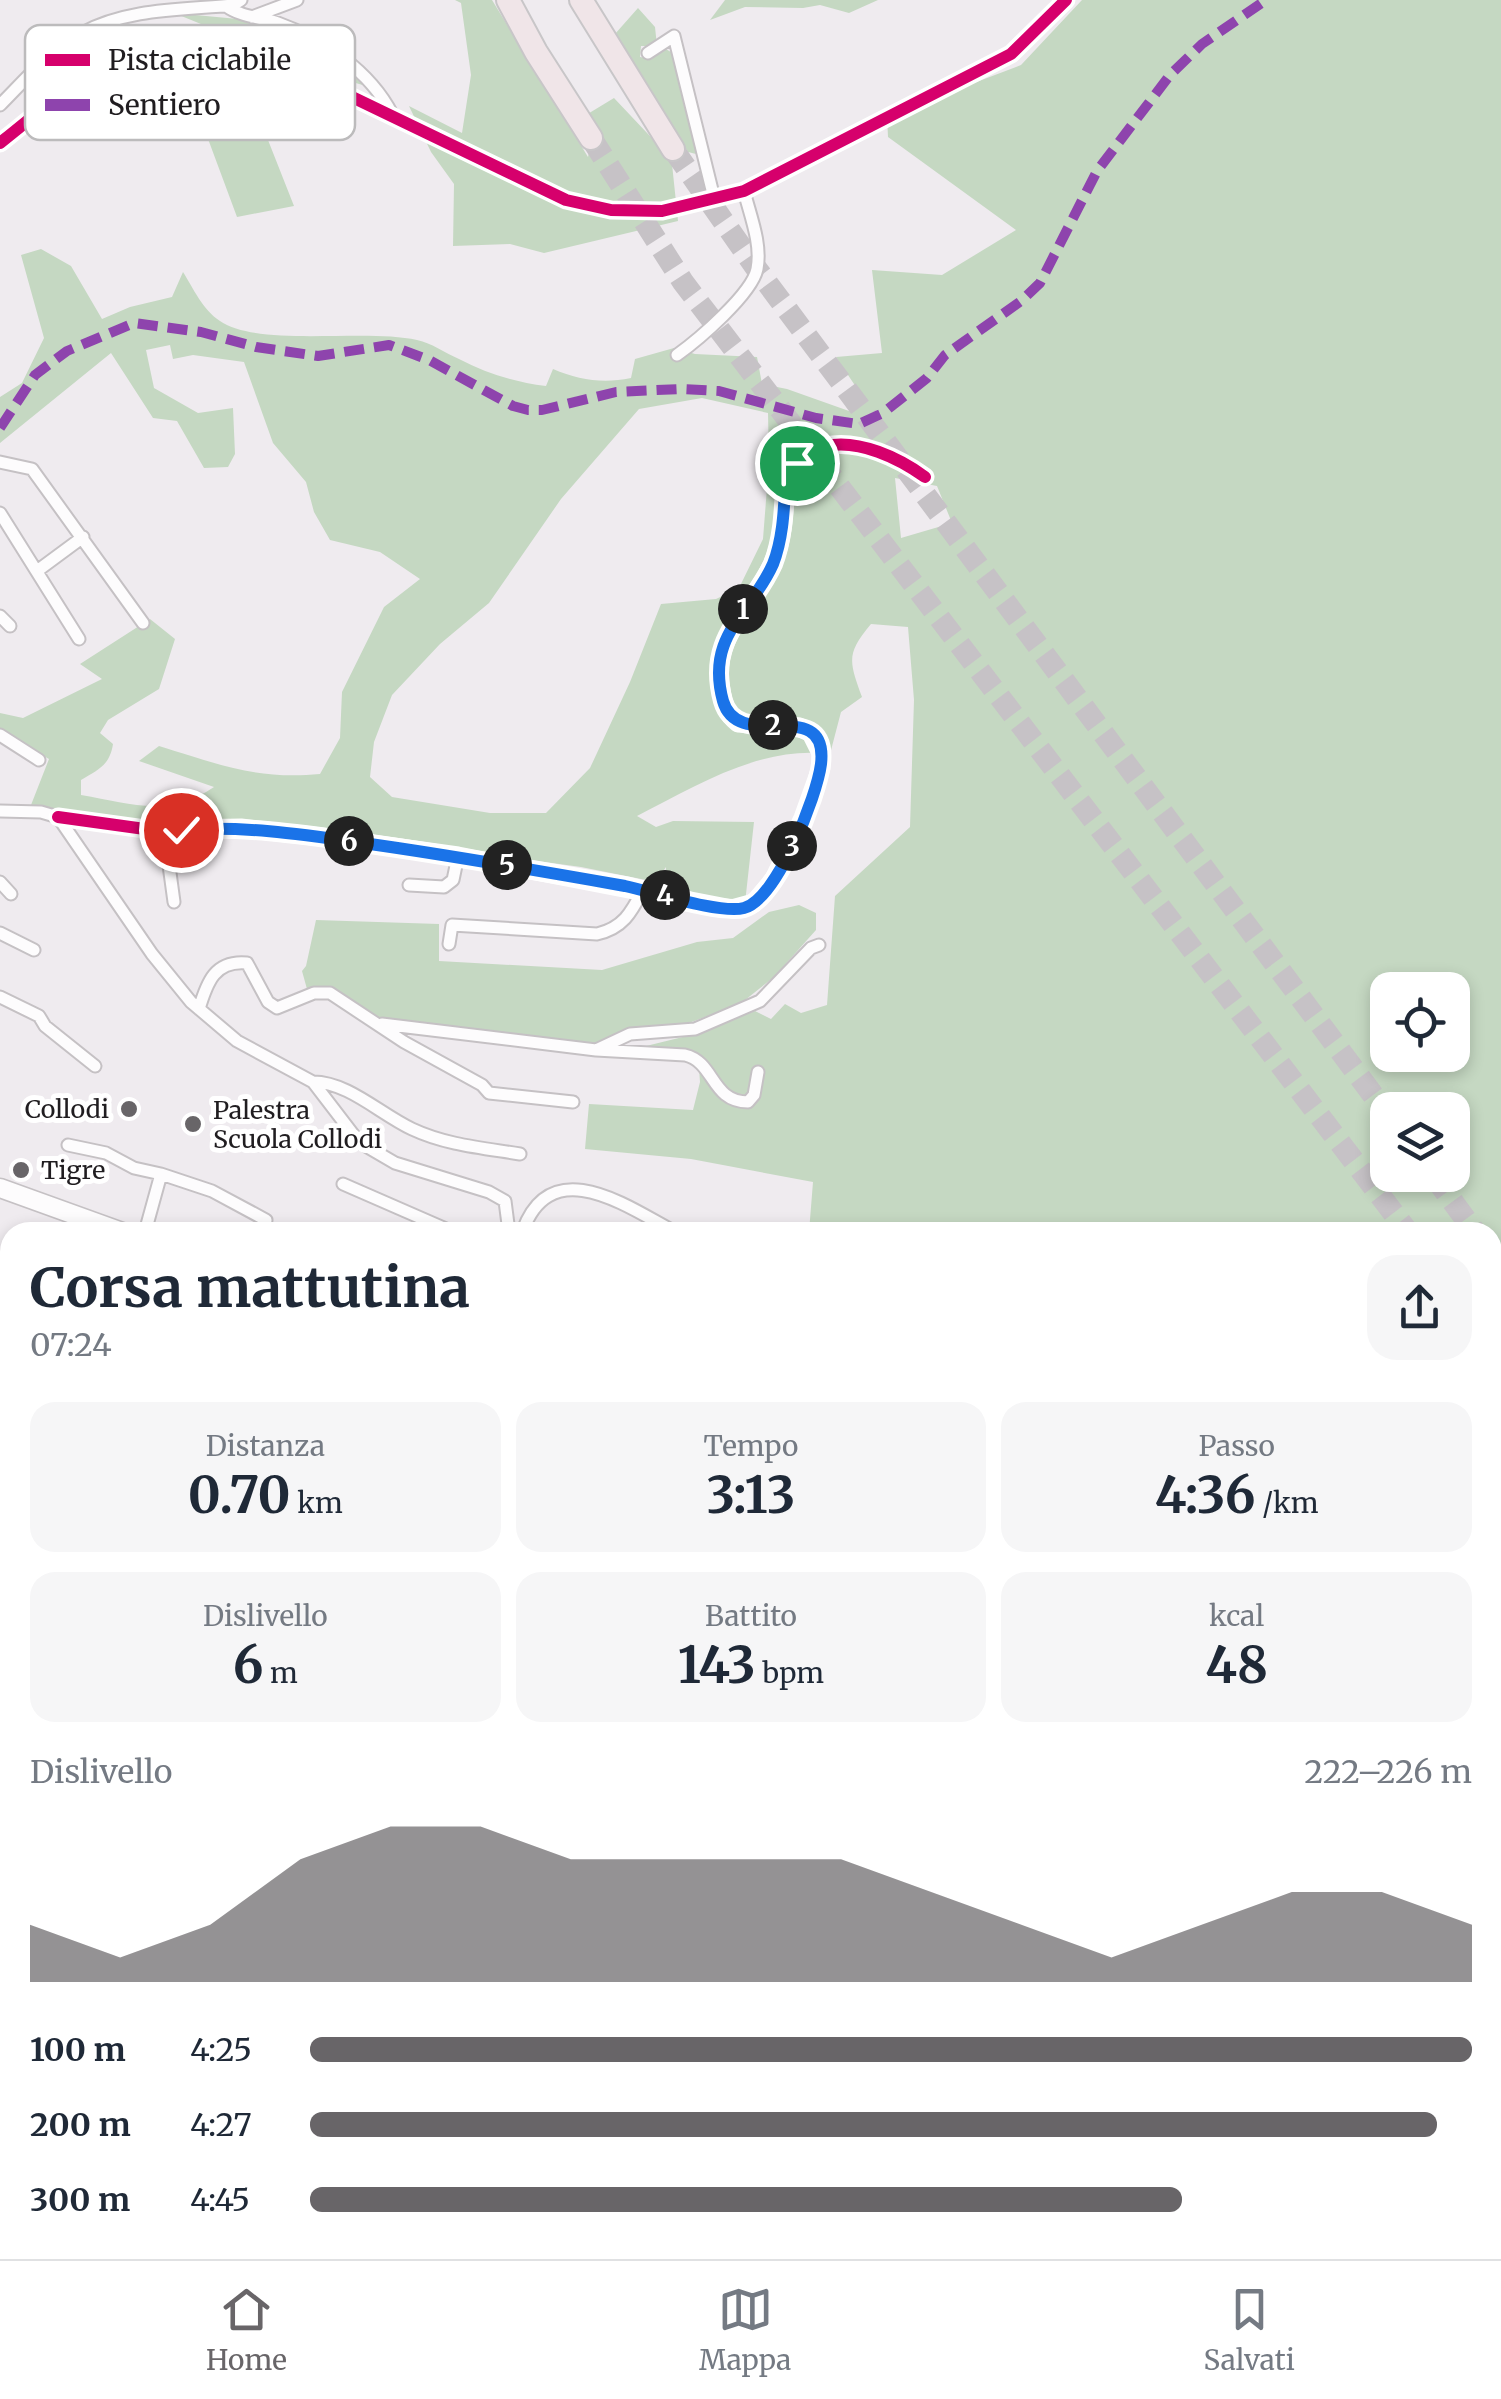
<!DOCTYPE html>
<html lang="it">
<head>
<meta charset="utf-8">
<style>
	body { margin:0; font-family:Merriweather,serif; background:#f6f6f7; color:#1f2937; height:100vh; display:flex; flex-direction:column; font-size:38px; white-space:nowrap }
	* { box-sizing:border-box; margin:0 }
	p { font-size:32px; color:#747a83 }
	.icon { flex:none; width:55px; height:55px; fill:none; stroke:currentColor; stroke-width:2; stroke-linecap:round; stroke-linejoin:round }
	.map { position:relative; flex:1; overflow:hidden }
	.details { position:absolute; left:0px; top:1222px; width:1502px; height:1038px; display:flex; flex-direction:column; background:#fff; border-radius:30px 30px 0 0; box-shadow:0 5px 15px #0003 }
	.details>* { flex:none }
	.fabs { position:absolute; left:1370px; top:972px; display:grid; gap:20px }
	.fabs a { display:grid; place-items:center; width:100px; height:100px; border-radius:20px; background:#fff; box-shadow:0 5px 15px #0003; font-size:50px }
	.pin { position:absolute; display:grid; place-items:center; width:85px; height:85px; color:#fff; margin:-42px; border:5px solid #fff; border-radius:50%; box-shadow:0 2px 10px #0007 }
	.km { position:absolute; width:50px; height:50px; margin:-25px; border-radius:50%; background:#222; color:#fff; font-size:28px; line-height:50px; text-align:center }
	.round { display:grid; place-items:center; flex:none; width:105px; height:105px; border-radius:30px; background:#f6f6f7 }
	.overview { display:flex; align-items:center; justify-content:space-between; height:170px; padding:0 30px }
	h1 { font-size:55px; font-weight:700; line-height:75px }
	.stats { display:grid; grid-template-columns:repeat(3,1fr); gap:15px; height:170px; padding:10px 30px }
	.stats div { display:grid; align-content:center; border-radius:25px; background:#f6f6f7; text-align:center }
	.stats b { font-size:50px; font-weight:700 }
	.stats small { font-size:28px; font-weight:400 }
	.stats p { font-size:28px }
	.chart { height:280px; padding:20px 30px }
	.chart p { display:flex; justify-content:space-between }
	.chart svg { width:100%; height:180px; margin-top:10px; fill:#686568; opacity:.7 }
	ul { padding:0 30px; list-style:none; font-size:32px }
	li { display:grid; grid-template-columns:160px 120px 1fr; align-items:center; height:75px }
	li i { height:25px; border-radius:12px; background:#686568 }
	.menu { display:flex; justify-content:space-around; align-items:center; height:140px; border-top:2px solid #e0e1e3; background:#fff; font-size:28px; color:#747a83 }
	.menu a { display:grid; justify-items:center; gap:5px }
	.menu .on { color:#686568 }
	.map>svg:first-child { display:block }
</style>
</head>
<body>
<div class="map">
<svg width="1501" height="2259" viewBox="0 0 1501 2259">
	<rect width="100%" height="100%" fill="#efebef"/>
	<path fill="#c5d8c2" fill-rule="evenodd" d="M455 0H492L588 157 594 129 586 115 614 98 665 152 672 164 678 221 544 253 510 244 453 246 454 184 431 152 409 106 462 133 471 75 461 3Z
		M725 0H878L849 13 820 5 803 8 745 7 710 20Z
		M1082 0H1501V1994L1492 1984V1232H809L813 1182 691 1159 585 1149 589 1104 693 1110 700 1082 698 1054 674 1047H642L699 1033 755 1011 771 1019 785 1004 801 1013 827 1005 835 896 910 827 914 700 908 627 871 624C846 654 849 661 862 697L841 712 830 754C761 745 696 786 637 816L656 827 673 821 754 822 745 903 727 913 687 889 665 888 666 867 656 882 581 867 349 835 239 824 157 826 31 805 49 759 0 731V713L23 718 102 679 80 664 150 619 175 639 159 689 108 720 100 733 113 744C110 765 98 770 81 780V795C132 804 168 818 214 787L139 761 159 746C218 764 256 780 320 774L340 738 342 692 384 607 420 579 380 552 330 540 314 512 306 482 273 443 244 362 193 355 173 359 170 345 146 350 154 388 198 413 233 408 235 454 228 467 204 468 177 421 153 418 111 353 0 443V397L22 383 44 338 21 255 41 249 71 266 102 319 130 307 172 297 183 272C193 288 203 310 220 321 260 348 365 328 417 340 432 343 445 353 459 359 488 374 515 382 546 386L553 369C579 380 603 384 631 378L635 359 674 348 695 354 757 357 762 384 787 389 849 411 856 387 836 357 882 353 872 270 942 275 1016 230 888 137 887 116 1021 65ZM702 398 768 413 769 462 763 539 739 588 716 599 661 604 630 682 590 768 546 813H490L392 797 370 777 374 742 392 695 440 644 489 603 561 499 639 409ZM895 478 937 486 952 523 901 538ZM1388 990H1452V1055H1388ZM1388 1110H1452V1175H1388Z
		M638 8 655 27 657 46H641L640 57 652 59 664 48 676 55 696 154 688 152 615 34Z
		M174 13 238 19 313 45 366 86 318 72Z
		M178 58 236 59 294 206 237 217Z
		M799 905 816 913V930L774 977 740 1004 678 1027 626 1040 589 1044 387 1024 332 987 307 989 302 971 306 966 316 920 439 924V961L602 970 697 942 733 938 769 912Z
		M4 1594H10V1755L0 1756V1650L5 1648 0 1643V1596Z
		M205 2250H1470L1485 2259H201Z"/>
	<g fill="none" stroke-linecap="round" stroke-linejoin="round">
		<path stroke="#ace2e5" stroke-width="4" d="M0 1437 10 1436"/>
		<path stroke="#c6c2c6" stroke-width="22" stroke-dasharray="22 11" stroke-linecap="butt" d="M591 138 683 282 1408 1232
			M673 149 756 268 1388 1115
			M1433 1175 1475 1232
			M1492 1255 1501 1267
			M1492 1344 1501 1355"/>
		<g stroke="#c5c1c4" stroke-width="15">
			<path id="street" d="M226 6C241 17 260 17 278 23 323 39 370 71 392 114
				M252 17 297 0
				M648 53 674 36 714 198
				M0 105C25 80 50 50 82 33 128 8 182 10 233 5L241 0
				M0 143C76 83 136 19 242 44L566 200 611 210 662 211 744 191 1011 54 1066 0
				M677 355C698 340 752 294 757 269 762 244 750 215 744 191
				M0 462 32 469 143 623
				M0 513 79 639
				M37 571 83 537
				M0 616 10 626
				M0 735 39 760
				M0 811 41 812 58 817 152 954 191 1002 237 1041 313 1082 359 1142 395 1163 489 1192 505 1201 509 1232
				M58 817 152 830 241 828 321 837 458 856 732 909 754 903 774 879 803 818 821 768V753L811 733 799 727 738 723C727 714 723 704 721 690 711 637 751 608 772 565 785 537 784 504 786 474 797 464 811 450 826 446 859 439 899 458 925 477
				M152 830 168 858 174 902
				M0 882 11 894
				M409 885 444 887 453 880 458 856
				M0 933 34 950
				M449 944 452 925 597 934C623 928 631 913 643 890
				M0 997 39 1016 45 1026 95 1066
				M199 1009C207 982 215 960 247 963L268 1002 277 1008 314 993H330L404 1042 482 1085 489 1093 573 1102
				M382 1024 596 1050 685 1055C715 1062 711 1102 748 1102L754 1095 758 1072
				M596 1050 630 1034 695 1029 760 1001 811 948 819 945
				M313 1082C348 1082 380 1114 412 1129 446 1145 483 1148 520 1154
				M68 1145 106 1153 134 1168 161 1174 145 1232
				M161 1174 212 1191 266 1220 264 1232
				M343 1184 453 1232
				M523 1230C552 1152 628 1207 675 1232
				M0 1478 10 1480
				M0 1760 10 1758
				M1492 2070 1501 2068
				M10 2132 6 2165 10 2185
				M1492 2170 1501 2181"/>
		</g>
		<g stroke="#c5c1c4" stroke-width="21">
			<path id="secondary" d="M0 1188 122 1232
				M1492 2009 1501 2021"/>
		</g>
		<g stroke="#c8c6c8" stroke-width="26">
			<path id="highway" d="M508 0 536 52 591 138
				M581 0 673 149"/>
		</g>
		<use href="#street" stroke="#fdfcfd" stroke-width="11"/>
		<use href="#secondary" stroke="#fdfcfd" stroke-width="18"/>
		<use href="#highway" stroke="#f0e5e8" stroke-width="22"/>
		<g stroke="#d5d4d5" stroke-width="8">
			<path id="rail" d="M0 1575H10
				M1492 2248 1501 2253"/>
		</g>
		<use href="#rail" stroke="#fff" stroke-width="4" stroke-dasharray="11" stroke-linecap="butt"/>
		<path stroke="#8e44ad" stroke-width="10" stroke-dasharray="20 10" stroke-linecap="butt" d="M0 428 35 375 67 351 134 323 201 332 256 347 318 356 389 345 429 360 513 406 528 410H542L616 392 680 389 719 391 816 418 859 424 883 413 927 378 945 355 1021 301 1040 283 1097 171 1170 75 1202 44 1266 0
			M499 2250 511 2259"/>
		<g stroke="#fff" stroke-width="19">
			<path id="cycleway" d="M0 143C76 83 136 19 242 44L566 200 611 210 662 211 744 191 1011 54 1066 0
				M58 817 152 830 241 828 321 837 458 856 732 909 754 903 774 879 803 818 821 768V753L811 733 799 727 738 723C727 714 723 704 721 690 711 637 751 608 772 565 785 537 784 504 786 474 797 464 811 450 826 446 859 439 899 458 925 477"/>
		</g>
		<use href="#cycleway" stroke="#d6006c" stroke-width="12"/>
	</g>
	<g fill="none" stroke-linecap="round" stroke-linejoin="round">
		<g stroke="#fff" stroke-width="20">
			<path id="route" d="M181 830C244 825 307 835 370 844 455 856 540 871 625 886 653 892 720 914 744 908 777 899 817 796 821 764 829 694 738 754 723 701 705 635 751 614 773 564 784 536 784 504 786 474L797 463"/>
		</g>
		<use href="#route" stroke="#1a73e8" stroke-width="12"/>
	</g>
	<g fill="#686568" stroke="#fff" stroke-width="4">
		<circle cx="129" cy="1109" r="10"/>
		<circle cx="193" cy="1124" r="10"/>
		<circle cx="21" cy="1170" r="10"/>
	</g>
	<g text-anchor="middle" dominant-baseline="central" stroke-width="10" stroke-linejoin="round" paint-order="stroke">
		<g font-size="25" fill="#201d20" stroke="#fff" text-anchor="start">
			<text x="109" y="1109" text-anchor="end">Collodi</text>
			<text x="213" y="1110">Palestra<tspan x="213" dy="29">Scuola Collodi</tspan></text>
			<text x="41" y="1170">Tigre</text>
		</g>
	</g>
	<rect x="25" y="25" width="330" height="115" rx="15" fill="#fff" stroke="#bcbbbc" stroke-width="2.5"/>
	<rect x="45" y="54" width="45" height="12" fill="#d6006c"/>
	<rect x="45" y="99" width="45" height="12" fill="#8e44ad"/>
	<g font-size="28" fill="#201d20">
		<text x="108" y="70">Pista ciclabile</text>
		<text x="108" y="115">Sentiero</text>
	</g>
</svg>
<div class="fabs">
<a><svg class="icon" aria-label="locate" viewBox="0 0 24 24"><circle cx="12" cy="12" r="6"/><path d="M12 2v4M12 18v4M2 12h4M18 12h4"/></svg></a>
<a><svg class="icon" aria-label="layers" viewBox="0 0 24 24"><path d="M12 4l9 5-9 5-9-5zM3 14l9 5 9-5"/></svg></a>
</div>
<div class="pin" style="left:797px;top:463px;background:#1e9e55"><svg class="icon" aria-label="arrive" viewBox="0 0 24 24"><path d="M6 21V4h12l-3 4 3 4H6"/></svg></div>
<div class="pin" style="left:181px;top:830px;background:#d93025"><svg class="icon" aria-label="check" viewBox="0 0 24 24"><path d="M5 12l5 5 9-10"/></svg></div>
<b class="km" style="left:743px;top:609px">1</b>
<b class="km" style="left:773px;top:725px">2</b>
<b class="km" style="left:792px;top:846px">3</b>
<b class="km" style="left:665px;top:895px">4</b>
<b class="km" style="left:507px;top:865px">5</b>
<b class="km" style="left:349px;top:841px">6</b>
<section class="details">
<div class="overview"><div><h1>Corsa mattutina</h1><p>07:24</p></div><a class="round"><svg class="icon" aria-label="share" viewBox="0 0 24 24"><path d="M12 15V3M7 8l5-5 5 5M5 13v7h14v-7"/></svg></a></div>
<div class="stats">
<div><p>Distanza</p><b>0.70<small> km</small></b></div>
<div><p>Tempo</p><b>3:13</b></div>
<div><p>Passo</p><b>4:36<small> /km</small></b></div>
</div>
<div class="stats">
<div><p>Dislivello</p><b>6<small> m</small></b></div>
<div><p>Battito</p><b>143<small> bpm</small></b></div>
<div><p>kcal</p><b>48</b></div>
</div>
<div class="chart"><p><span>Dislivello</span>222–226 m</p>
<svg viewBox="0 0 160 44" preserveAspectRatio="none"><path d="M0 44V30L10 38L20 30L30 14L40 6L50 6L60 14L70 14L80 14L90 14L100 22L110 30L120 38L130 30L140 22L150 22L160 30V44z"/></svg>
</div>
<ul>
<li><b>100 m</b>4:25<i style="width:100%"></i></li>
<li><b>200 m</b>4:27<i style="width:97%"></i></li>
<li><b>300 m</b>4:45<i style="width:75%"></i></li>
</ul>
</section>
</div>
<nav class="menu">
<a class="on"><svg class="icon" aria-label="home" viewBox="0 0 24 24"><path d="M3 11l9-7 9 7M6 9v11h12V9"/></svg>Home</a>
<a><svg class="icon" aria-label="map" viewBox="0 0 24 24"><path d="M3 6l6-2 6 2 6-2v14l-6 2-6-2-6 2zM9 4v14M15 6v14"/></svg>Mappa</a>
<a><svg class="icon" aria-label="saved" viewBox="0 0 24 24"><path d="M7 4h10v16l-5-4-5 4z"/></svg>Salvati</a>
</nav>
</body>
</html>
